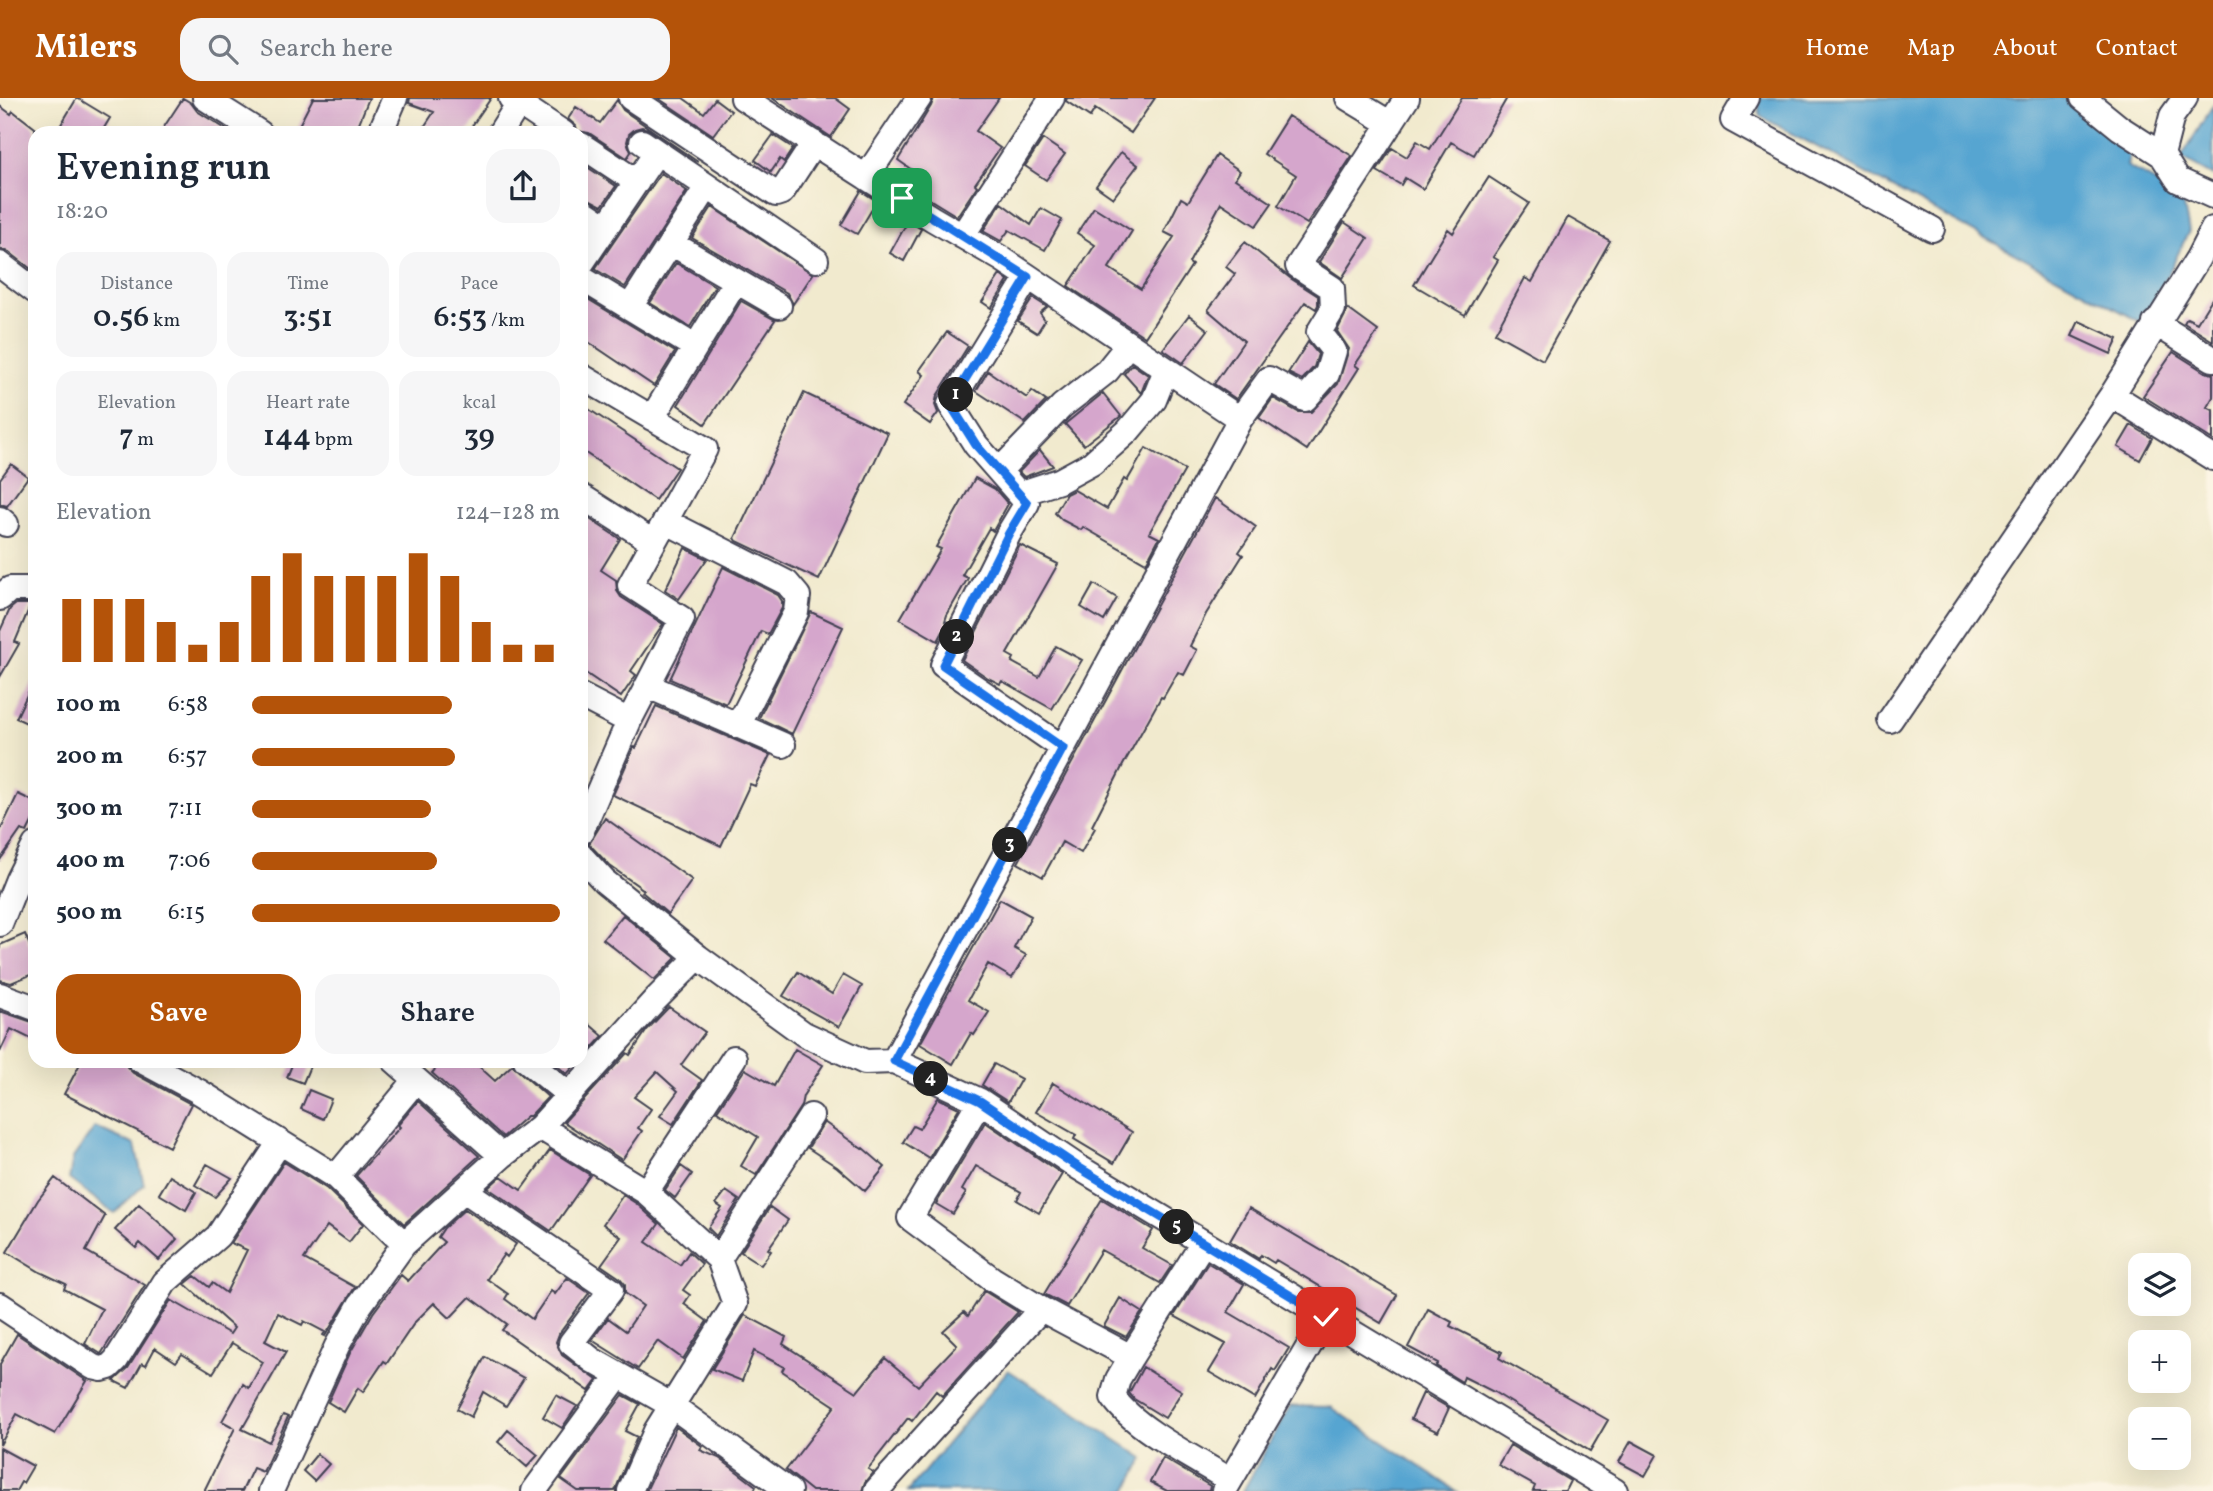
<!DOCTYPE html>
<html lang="en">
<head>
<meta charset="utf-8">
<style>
	body { margin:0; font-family:Vollkorn,serif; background:#f6f6f7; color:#1f2937; height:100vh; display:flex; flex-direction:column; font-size:26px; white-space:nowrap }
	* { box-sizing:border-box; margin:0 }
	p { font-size:23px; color:#747a83 }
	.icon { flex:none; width:38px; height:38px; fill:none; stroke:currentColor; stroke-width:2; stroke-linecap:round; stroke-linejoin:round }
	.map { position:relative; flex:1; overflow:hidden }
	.sheet { position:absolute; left:28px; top:28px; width:560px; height:942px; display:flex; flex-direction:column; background:#fff; border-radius:21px; box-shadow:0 7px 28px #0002 }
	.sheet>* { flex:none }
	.controls { position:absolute; left:2128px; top:1155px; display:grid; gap:14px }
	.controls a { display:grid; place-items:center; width:63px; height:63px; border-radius:14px; background:#fff; box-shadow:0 7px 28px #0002; font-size:35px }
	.pin { position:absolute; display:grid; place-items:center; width:60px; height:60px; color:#fff; margin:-30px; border-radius:14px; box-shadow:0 4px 10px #0006 }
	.km { position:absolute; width:35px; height:35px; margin:-18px; border-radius:50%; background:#222; color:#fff; font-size:19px; line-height:35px; text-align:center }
	.round { display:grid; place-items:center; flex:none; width:74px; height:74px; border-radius:21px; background:#f6f6f7 }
	.overview { display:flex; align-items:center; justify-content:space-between; height:119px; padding:0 28px }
	h1 { font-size:38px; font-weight:600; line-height:52px }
	.metrics { display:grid; grid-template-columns:repeat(3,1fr); gap:10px; height:119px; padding:7px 28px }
	.metrics div { display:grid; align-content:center; border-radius:18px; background:#f6f6f7; text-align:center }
	.metrics b { font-size:30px; font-weight:600 }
	.metrics small { font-size:19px; font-weight:400 }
	.metrics p { font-size:19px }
	.chart { height:196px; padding:14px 28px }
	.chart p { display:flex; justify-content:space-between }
	.chart svg { width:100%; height:126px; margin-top:7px; stroke:#b45309; stroke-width:6 }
	.action { display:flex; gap:14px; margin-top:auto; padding:14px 28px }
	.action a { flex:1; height:80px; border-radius:21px; background:#b45309; color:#fff; font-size:28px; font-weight:600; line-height:80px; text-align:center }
	.action a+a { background:#f6f6f7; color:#1f2937 }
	ul { padding:0 28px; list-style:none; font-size:23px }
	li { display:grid; grid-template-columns:112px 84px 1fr; align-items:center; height:52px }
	li i { height:18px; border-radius:9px; background:#b45309 }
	header { display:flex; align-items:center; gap:42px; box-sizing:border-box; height:98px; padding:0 35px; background:#b45309; color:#fff }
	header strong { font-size:33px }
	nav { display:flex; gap:38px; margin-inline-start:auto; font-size:24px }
	.search { width:490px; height:63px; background:#f6f6f7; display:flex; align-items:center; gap:18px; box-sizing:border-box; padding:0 24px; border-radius:21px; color:#747a83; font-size:26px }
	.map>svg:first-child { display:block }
</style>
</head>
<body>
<header>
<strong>Milers</strong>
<div class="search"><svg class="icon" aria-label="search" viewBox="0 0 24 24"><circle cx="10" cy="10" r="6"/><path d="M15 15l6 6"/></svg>Search here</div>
<nav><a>Home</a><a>Map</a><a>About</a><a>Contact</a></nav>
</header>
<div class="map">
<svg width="2213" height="1393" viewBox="0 0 2213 1393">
	<rect width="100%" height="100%" fill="#fcf5e5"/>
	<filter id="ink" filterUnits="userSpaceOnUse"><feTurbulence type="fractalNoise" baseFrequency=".0143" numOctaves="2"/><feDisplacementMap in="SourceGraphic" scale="14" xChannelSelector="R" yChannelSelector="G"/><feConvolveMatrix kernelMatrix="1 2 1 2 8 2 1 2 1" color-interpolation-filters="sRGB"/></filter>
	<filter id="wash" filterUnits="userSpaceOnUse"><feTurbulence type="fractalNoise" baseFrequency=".00686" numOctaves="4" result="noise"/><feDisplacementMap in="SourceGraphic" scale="28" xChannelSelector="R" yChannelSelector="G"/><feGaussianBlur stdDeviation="1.57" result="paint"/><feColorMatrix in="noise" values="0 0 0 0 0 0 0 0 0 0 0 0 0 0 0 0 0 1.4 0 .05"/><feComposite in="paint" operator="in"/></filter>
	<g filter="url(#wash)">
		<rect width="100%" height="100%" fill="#f1eace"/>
		<path fill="#57a5d1" stroke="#3c6486" stroke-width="2" d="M1758 0H2069L2131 50 2127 68 2182 99 2189 133 2144 226 1760 18Z
			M2213 7V78L2181 60Z
			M95 1029 135 1047 144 1087 114 1115 69 1081 73 1060Z
			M1008 1272 1144 1360 1127 1393H908Z
			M1290 1308 1331 1309 1456 1393H1243Z"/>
		<g id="blocks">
			<path fill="#d5a6cc" d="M77 0 110 20 101 35H56Z
				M183 0 191 5 197 13 232 35H160Z
				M313 0H369L355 35H295Z
				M410 0H491L467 35H420L434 14 409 5Z
				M658 0H683L704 15 715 1 731 13 713 37Z
				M772 0H835L850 11 831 39Z
				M934 0H999L976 33 1000 50 975 86 977 88 957 118 918 94 926 82 898 62 931 8Z
				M1067 0H1155L1131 35 1095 11 1090 19 1066 3Z
				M1462 0H1507L1474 57 1451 44 1423 91 1405 80 1401 87 1377 73 1392 50 1407 59 1417 43 1430 51Z
				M617 2 623 12 698 64 650 32 642 29 635 31 629 36 627 44 631 54 627 60 589 35 577 33 576 28 568 21 576 9 600 25Z
				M0 8 11 16 13 13 35 30V174L9 154 0 151Z
				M1288 18 1352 58 1307 126 1278 108 1296 77 1264 56Z
				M773 37 793 50 784 64 780 61 771 74 755 62Z
				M1043 41 1065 56 1046 82 1025 68Z
				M1121 54 1138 67 1113 100 1096 88Z
				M1217 57 1240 73 1235 81 1272 105 1256 128 1221 105 1189 165 1192 167 1145 239 1068 188 1095 147 1077 135 1094 109 1132 133 1109 170 1141 191 1174 139 1164 134 1181 100 1188 104Z
				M581 65 616 88 602 108 581 97Z
				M661 75 687 93 625 189 595 171Z
				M1489 79 1529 105 1493 159 1498 162 1465 217 1414 187 1448 131 1453 135Z
				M861 93 877 103 857 136 841 127Z
				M1001 105 1031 127 1041 110 1062 122 1045 152 1009 132 1001 143 983 133Z
				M712 109 813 176 793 206 787 195 692 140Z
				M1568 119 1610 143 1543 262 1495 235 1525 180 1532 184Z
				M908 123 921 131 904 163 890 155Z
				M1344 124 1368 140 1342 180 1319 164Z
				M1245 144 1290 180 1318 198V207L1316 211 1305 204 1236 301 1214 286 1244 243 1208 212 1235 176 1226 169Z
				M676 165 715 188 690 229 650 205Z
				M1000 177 1008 183 991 210 982 204Z
				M581 197 675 254 654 288 581 239Z
				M2213 199V243L2184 225 2187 220 2197 225Z
				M1033 200 1047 209 1040 215 1045 222 1037 235 1018 223Z
				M741 203 775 222 705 326 678 307Z
				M1348 211 1378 233 1355 267 1359 270 1307 352 1259 320 1273 300 1298 314H1311L1338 286 1349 251 1337 233Z
				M1189 217 1208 232 1183 265 1163 251Z
				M2079 223 2118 241 2111 256 2072 238Z
				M947 234 968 248 937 298 935 307 938 315 930 326 903 307 924 277 919 273Z
				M1308 244 1318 256 1314 269 1302 282 1288 275Z
				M2173 254 2205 274 2213 276V299L2207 309 2213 312V342L2143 298Z
				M1132 266 1148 277 1141 295 1124 276Z
				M988 273 1027 300 1032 293 1046 303 1025 325 976 293Z
				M804 295 888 335 819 482 737 443 735 440Z
				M1103 295 1121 318 1084 347 1065 326Z
				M581 306 677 370 655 402 581 352Z
				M2131 327 2152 340 2140 362 2118 349Z
				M1146 350 1185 372 1149 435 1159 440 1146 465 1083 429 1081 432 1062 422 1055 415 1066 396 1074 392 1107 411 1124 381 1127 383Z
				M1040 352 1053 368 1024 379 1019 374Z
				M11 366 28 379 7 408 0 406V381Z
				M975 380 995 391 1008 406 993 433 989 430 962 477 968 480 947 517 945 523 948 524 938 543 900 521 941 451 936 449Z
				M1215 400 1256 429 1239 454 1243 457 1206 516 1190 548 1197 552 1184 577 1178 574 1163 600 1161 599 1123 667 1092 728 1095 730 1081 755 1062 744 1043 779 1018 765Z
				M588 420 620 441 601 472 616 482 617 493 621 499 663 526 631 573 636 577 621 599 581 572V432Z
				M1020 447 1058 466 1007 556 1014 560 1012 564 1039 579 1056 548 1082 562 1052 611 1002 583 1000 586 988 580 962 562Z
				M685 450 707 461 679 501 665 492Z
				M723 469 778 497 782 503V510L768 536 761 533 726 606 670 581Z
				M1094 486 1117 500 1104 523 1081 509Z
				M16 506H31L15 544 19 546 0 579V533L10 511Z
				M811 514 843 529 792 636 759 620Z
				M35 580V629L16 620Z
				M656 608 770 657 755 688 750 686 721 748 613 697 634 649 636 650Z
				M18 696 35 704V718L27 734 21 732 0 762V733Z
				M605 720 692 782 668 816 642 794 644 792 610 768 589 746Z
				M1000 801 1031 818 1014 850 1026 857 1012 880 988 866 968 902 989 914 974 937 971 935 953 966 920 946Z
				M623 817 676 860 654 882 603 841Z
				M25 836 35 860V875L11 885 0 882V847Z
				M798 874 832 896 843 877 862 888 839 929 783 898Z
				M669 909 705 934 681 967 702 982 673 1026 660 1018 678 993 657 974 634 999 651 1011 638 1030 642 1033 622 1062 564 1024 627 955 630 957 647 932Z
				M0 913 35 925V943L11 931 0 954Z
				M581 919 603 938 581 962Z
				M795 951 823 967 803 998 801 1008 756 1077 741 1068 758 1039 717 1013 745 971 774 988Z
				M82 962H125L127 969 133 975 191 1006 169 1049 64 996Z
				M294 962 310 968 303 985 287 979Z
				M443 962H472L495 983 512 967 548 999 530 1018H527L503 1039 432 975Z
				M550 962H580L567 976Z
				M994 966 1021 981 1008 1004 982 987Z
				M1053 985 1132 1034 1114 1065 1074 1041 1076 1037 1036 1014Z
				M309 992 331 1001 323 1021 301 1011Z
				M938 1000 959 1010 929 1060 903 1044 913 1028 919 1031Z
				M418 1003 479 1058 404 1126 356 1078 400 1029 398 1027Z
				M824 1024 862 1051 863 1050 885 1069 865 1093 837 1069 808 1050Z
				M985 1024 1062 1076 1039 1115 1017 1102 1021 1094 976 1068 962 1092 966 1095 953 1116 936 1106Z
				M550 1052 590 1077 551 1133 488 1090 501 1078 521 1092Z
				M284 1064 327 1091 363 1126 349 1144 327 1128 304 1161 355 1189 325 1238 323 1237 325 1234 304 1223 302 1227 278 1215 265 1243 286 1254 242 1331 269 1344 283 1317 288 1319 263 1374 253 1370 242 1393H204L235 1330 222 1323 243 1286 249 1290 263 1264 232 1245 213 1275 182 1256 176 1264 155 1250 146 1267 142 1265 128 1290 114 1283 128 1270 171 1202 230 1236 234 1230 185 1186 195 1178 209 1189 212 1185 226 1195 247 1152 231 1145Z
				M207 1066 232 1080 215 1099 195 1087Z
				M681 1068 692 1076 675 1100 665 1092Z
				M170 1078 196 1094 186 1112 159 1096Z
				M55 1080 105 1118 86 1153 145 1187 101 1256 85 1246 102 1211 64 1191 66 1186 40 1174 7 1154 38 1102Z
				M726 1093 739 1102 716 1138 708 1130 722 1110 716 1106Z
				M623 1097 637 1106 659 1126 646 1144 680 1167 689 1154 702 1166 683 1192 690 1197 684 1206 707 1223 683 1261 658 1243 638 1271 592 1242 608 1220 626 1233 643 1208 625 1195V1186L620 1180 601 1167 621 1139 603 1126Z
				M1102 1101 1153 1132 1142 1150 1172 1167 1160 1185 1101 1152 1067 1208 1044 1196Z
				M139 1106 177 1141 159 1162 140 1145 136 1150 115 1132Z
				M770 1109 788 1122 768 1151 771 1153 761 1167 741 1154Z
				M1249 1110 1397 1197 1381 1225 1276 1162 1274 1165 1261 1157 1259 1161 1230 1143Z
				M465 1111 516 1146 507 1159 504 1156 487 1181 508 1196 505 1201 532 1221 551 1193 555 1196 567 1180 589 1195 559 1236 556 1244 562 1257 597 1282 589 1293 502 1232 507 1226 470 1199 450 1220 434 1205 415 1224 387 1265 384 1263 363 1294 358 1290 344 1314 328 1304 350 1255 373 1215 401 1177 408 1183 444 1144 438 1139 444 1130Z
				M1208 1165 1244 1186 1228 1214 1289 1250 1275 1273 1272 1271 1255 1301 1209 1274 1226 1246 1174 1218Z
				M984 1193 1018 1214 942 1298 936 1293 912 1323 908 1320 868 1371 873 1374 865 1384 862 1393H812L786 1372 835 1308 782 1273 784 1269 754 1253 742 1283 712 1271 745 1217 786 1239 783 1246 857 1294 885 1260 918 1288 957 1247 943 1233 964 1214 968 1218Z
				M1120 1200 1142 1214 1126 1239 1104 1228Z
				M1428 1211 1452 1224 1450 1228 1502 1254 1499 1260 1608 1322 1590 1353 1494 1294 1464 1279 1462 1284 1436 1268 1438 1265 1408 1249Z
				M17 1236 87 1283 55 1336 17 1316 0 1347V1266Z
				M485 1259 524 1280 506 1308 483 1294 471 1319 457 1311Z
				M1143 1269 1182 1293 1165 1320 1134 1301 1129 1295Z
				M1423 1295 1449 1310 1438 1334 1411 1321Z
				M556 1297 577 1308 562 1330 543 1319Z
				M623 1297 640 1306 625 1333 637 1339 615 1393H578L561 1381Z
				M676 1329 702 1348 700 1352 719 1360 756 1388 754 1393H646Z
				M508 1332 538 1357 527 1369 498 1344Z
				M1631 1343 1657 1357 1645 1378 1619 1364Z
				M1510 1347 1570 1383 1565 1393H1533L1535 1388 1498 1367Z
				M0 1350 33 1368 23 1385 21 1384 16 1393H0Z
				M317 1356 329 1366 314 1383 303 1373Z
				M1163 1360 1210 1388 1209 1393H1167L1150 1384Z"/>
		</g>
	</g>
	<g filter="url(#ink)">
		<use href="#blocks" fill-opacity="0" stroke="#414051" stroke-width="2"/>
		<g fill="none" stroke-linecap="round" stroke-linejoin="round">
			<g stroke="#414051" stroke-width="28">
				<path id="minor" d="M205 0 260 35
					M511 0 563 35
					M631 0 776 96 782 94 814 45
					M743 0 866 79
					M1348 0 1391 26
					M1746 0 1733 22 1932 131
					M2083 0 2120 30 2162 57
					M2185 0 2172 18 2162 57 2178 82 2213 98
					M380 35 395 0
					M500 35 519 5
					M642 44 816 162
					M581 47 637 84
					M707 89 671 145 779 208
					M581 112 606 129
					M962 138 1052 0
					M0 166 35 193
					M581 166 656 55
					M1028 179 950 306 976 347 1027 405 1009 435 943 567 1063 650
					M581 180 695 249
					M630 209 671 145
					M2155 225 2213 261
					M581 278 705 351 630 487 682 521 629 623
					M2112 297 2213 360
					M652 320 736 183
					M1240 321 1269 281 1305 301 1327 276 1334 253 1319 234 1333 211 1332 190 1298 168 1407 0
					M999 373 1062 308 1107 273 1128 247
					M1019 396 1059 383 1092 365 1128 333 1154 302 1166 272
					M581 398 653 444
					M0 421 6 426
					M665 423 787 485 798 498 796 514 738 628
					M0 500 10 491H35
					M648 588 783 647
					M581 598 629 623 581 734
					M1890 622 2112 297 2198 160 2213 131
					M581 758 604 783 698 859
					M0 826 18 781 35 747
					M0 897 35 910
					M140 962 198 993 336 1079 404 1146 502 1058 540 1029 654 903 698 859 804 936 865 964 894 963 980 1003 1078 1069 1615 1393
					M394 962 502 1058
					M526 962 568 996
					M894 963 1240 321 1002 161 933 121 866 79 919 0
					M980 1003 910 1120 992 1181 1041 1211 1131 1259 1118 1281 1113 1299C1135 1331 1196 1361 1230 1382
					M540 1029 646 1094 719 1161 735 1206 656 1333 630 1393
					M336 1079 416 982
					M464 1092 611 1192 571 1245 592 1262 671 1307 789 1393
					M646 1094 734 960
					M719 1161 811 1018
					M0 1207 93 1269 102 1271 109 1269 116 1262 165 1184 218 1138 280 1044
					M1131 1259 1203 1145
					M271 1393 337 1248 360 1207 404 1146
					M534 1393 618 1278
					M876 1393 1041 1211
					M1224 1393 1326 1219"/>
			</g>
			<use href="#minor" stroke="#fff" stroke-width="24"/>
		</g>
	</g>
	<g fill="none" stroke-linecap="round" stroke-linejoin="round" filter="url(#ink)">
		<g stroke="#fff" stroke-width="14">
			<path id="route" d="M902 100 1028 179 950 306 976 347 1027 405 1009 435 943 567 1063 650 894 963 980 1003 1078 1069 1326 1219"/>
		</g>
		<use href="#route" stroke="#1a73e8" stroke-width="9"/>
	</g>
</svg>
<div class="controls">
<a><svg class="icon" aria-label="layers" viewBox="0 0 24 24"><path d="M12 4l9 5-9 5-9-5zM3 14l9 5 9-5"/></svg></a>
<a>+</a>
<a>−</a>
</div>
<div class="pin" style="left:902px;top:100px;background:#1e9e55"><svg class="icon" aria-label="arrive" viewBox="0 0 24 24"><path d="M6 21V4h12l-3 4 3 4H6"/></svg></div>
<div class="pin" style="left:1326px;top:1219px;background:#d93025"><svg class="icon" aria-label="check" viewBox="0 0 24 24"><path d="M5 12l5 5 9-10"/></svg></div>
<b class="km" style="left:956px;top:297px">1</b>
<b class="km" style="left:957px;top:539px">2</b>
<b class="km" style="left:1010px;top:747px">3</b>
<b class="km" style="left:931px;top:981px">4</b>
<b class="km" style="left:1177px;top:1129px">5</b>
<section class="sheet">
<div class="overview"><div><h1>Evening run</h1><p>18:20</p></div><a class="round"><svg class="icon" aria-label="share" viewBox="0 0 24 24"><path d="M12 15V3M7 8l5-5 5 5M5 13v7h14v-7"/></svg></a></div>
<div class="metrics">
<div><p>Distance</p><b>0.56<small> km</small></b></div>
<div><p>Time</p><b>3:51</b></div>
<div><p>Pace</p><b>6:53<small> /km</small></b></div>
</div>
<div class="metrics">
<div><p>Elevation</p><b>7<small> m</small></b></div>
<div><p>Heart rate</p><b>144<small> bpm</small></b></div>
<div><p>kcal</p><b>39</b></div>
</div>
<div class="chart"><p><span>Elevation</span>124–128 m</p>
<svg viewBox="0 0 160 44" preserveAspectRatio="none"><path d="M5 44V22M15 44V22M25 44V22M35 44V30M45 44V38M55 44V30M65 44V14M75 44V6M85 44V14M95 44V14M105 44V14M115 44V6M125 44V14M135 44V30M145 44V38M155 44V38"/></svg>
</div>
<ul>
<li><b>100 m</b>6:58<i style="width:65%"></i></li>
<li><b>200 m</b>6:57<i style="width:66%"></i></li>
<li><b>300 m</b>7:11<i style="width:58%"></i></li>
<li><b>400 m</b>7:06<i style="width:60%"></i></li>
<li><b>500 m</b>6:15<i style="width:100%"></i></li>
</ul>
<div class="action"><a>Save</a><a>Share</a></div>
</section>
</div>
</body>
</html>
